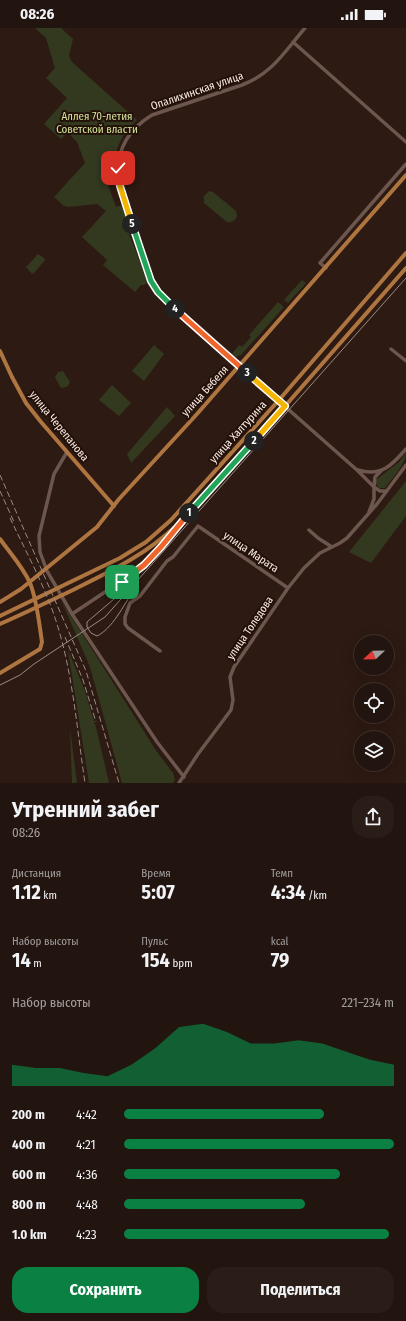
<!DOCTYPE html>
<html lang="ru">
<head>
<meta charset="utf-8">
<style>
	body { margin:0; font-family:"Fira Sans Condensed",sans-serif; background:#2a1d17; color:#f1f3f6; height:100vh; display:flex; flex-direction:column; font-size:15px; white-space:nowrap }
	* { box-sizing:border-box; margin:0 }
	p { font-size:13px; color:#a29e9e }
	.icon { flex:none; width:22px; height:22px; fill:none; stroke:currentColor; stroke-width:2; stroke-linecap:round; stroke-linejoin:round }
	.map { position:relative; height:755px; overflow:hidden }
	.side { display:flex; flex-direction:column; background:#22140e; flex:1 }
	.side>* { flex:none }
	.needle { width:26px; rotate:248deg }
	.fabs { position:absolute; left:354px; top:607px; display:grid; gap:8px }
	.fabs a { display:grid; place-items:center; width:40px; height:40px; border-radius:50%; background:#22140e; box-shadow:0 4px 16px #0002,0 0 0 1px #3f332e; font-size:20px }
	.pin { position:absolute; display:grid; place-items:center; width:34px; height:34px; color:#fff; margin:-17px; border-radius:8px; box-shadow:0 2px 6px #0006 }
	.km { position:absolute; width:20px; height:20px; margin:-10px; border-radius:50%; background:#222; color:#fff; font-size:11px; line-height:20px; text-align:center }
	.round { display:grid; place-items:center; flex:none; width:42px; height:42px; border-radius:16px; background:#2a1d17 }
	.summary { display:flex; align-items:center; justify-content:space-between; height:68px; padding:0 12px }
	h1 { font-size:22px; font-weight:700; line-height:30px }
	.stats { display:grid; grid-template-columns:repeat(3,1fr); gap:6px; height:68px; padding:4px 12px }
	.stats div { display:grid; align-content:center }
	.stats b { font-size:20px; font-weight:700 }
	.stats small { font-size:11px; font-weight:400 }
	.stats p { font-size:11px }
	.chart { height:112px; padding:8px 12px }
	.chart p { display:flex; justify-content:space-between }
	.chart svg { width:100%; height:72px; margin-top:4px; fill:#0b8043; opacity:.7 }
	.cta { display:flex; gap:8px; margin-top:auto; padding:8px 12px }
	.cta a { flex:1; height:46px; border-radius:16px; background:#0b8043; color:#fff; font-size:16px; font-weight:700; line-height:46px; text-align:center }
	.cta a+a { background:#2a1d17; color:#f1f3f6 }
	ul { padding:0 12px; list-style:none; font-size:13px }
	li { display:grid; grid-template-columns:64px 48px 1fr; align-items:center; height:30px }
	li i { height:10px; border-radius:5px; background:#0b8043 }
	.status { display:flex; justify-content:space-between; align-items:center; height:28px; padding:0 20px; background:#22140e; direction:ltr }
	.status svg { height:11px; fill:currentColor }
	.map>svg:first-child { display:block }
</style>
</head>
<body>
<div class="status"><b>08:26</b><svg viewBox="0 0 49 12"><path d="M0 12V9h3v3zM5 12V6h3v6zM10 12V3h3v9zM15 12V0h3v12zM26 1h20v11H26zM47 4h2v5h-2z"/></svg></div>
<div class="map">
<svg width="406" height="755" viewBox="0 0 406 755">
	<rect width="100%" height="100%" fill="#2d1a12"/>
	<path fill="#33391f" d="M35 0H61L73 11 69 28 72 34 137 92C125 103 118 114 115 130 113 141 115 145 107 154L116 179 122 177 129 201V206L148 254 144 257H141L135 264 103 237 107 232 82 209 106 183 97 176 69 179 64 178 54 169 85 135 77 114 68 105 61 111 44 96 67 70 46 50 55 40 46 10Z
		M209 163 213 164 236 183 237 188C235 193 232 195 227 194L204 175V168Z
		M38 226 44 230 45 232 34 245 32 246 26 239Z
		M302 252 306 255 288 275 284 272Z
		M278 274 284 279 241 327 236 329 232 326 239 317 242 319 251 309 249 307Z
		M154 317 164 326 144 353 132 343Z
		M63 343 70 354 68 358 63 360 60 359 55 349 58 344Z
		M112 357 131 375 119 388 99 372Z
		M167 379 175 388 131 435 127 426Z
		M406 425C406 435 392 451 385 460H379L375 454 377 451 399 434Z
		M406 453V488L371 535 349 524Z
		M62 574 157 724 173 745 175 752 173 755H122L90 639Z
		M68 622 85 663 97 703 109 755H89Z
		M70 700 77 755H72Z"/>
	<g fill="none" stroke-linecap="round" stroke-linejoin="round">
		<path stroke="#6d564d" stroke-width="3.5" d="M305 0C285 23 272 46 242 57L152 87C129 101 116 122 118 150L136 210 151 253 158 264 169 276 357 442 374 459V471L369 484
			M293 14 406 114
			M326 240 320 235 406 136
			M391 321 406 333
			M67 424 54 446 39 508 40 524 47 543 72 586 157 714 184 749
			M358 442C382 449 392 437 406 421
			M381 443 375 449 374 459 380 463H387
			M309 502 318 510 332 519
			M72 586 138 542 161 519 175 501
			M160 623 128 600 125 596V589L130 575 140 568 167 533 173 529 198 498 288 560
			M179 755 198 726 231 682 233 672 230 649 234 639 288 560 304 540 320 525 340 515 347 510 377 476 406 437"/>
		<path stroke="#ae7541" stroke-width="4" d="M0 323 12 349 26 375 41 394 114 478
			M0 511C10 525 23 539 30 555 37 572 39 595 42 614L40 621 0 645
			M0 574 21 561 97 499 119 471 197 386 406 147
			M0 588 120 530 146 514 171 492 279 372 406 225
			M0 596C25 585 50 573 75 561 113 542 145 527 176 498L265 401 406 240"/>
		<path stroke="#9b8b84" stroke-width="1" d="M114 571 87 594V599L91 605 97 608C112 601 124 577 133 563
			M0 657 20 647 34 636 105 589 406 250"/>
		<path stroke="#9b8b84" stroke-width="1" stroke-dasharray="6 3" stroke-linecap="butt" d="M0 447 86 643 119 755
			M0 463 14 494
			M10 490C26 524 46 560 57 596 73 647 77 702 85 755
			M65 609 83 652 96 694"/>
	</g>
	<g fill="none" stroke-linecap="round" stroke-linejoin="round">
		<g stroke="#fff" stroke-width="8">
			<path id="split-1" d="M122 554 144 537 161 519 189 485"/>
		</g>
		<g stroke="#fff" stroke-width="8">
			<path id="split-2" d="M189 485 254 413"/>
		</g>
		<g stroke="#fff" stroke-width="8">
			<path id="split-3" d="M247 345 285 378 254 413"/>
		</g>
		<g stroke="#fff" stroke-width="8">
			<path id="split-4" d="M175 281 247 345"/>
		</g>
		<g stroke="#fff" stroke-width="8">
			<path id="split-5" d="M132 196 151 253 158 264 175 281"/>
		</g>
		<g stroke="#fff" stroke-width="8">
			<path id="split-6" d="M118 140 120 158 132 196"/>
		</g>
		<use href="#split-1" stroke="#f0652b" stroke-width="5"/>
		<use href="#split-2" stroke="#22a559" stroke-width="5"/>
		<use href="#split-3" stroke="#f5b400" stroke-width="5"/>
		<use href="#split-4" stroke="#f0652b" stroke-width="5"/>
		<use href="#split-5" stroke="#22a559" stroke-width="5"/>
		<use href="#split-6" stroke="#f5b400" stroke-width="5"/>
	</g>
	<g text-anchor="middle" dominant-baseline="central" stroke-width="4" stroke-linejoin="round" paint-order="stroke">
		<g font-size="11" fill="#f9ebe5" stroke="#231109">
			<text transform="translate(197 63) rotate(-19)">Опалихинская улица</text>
			<text transform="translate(205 363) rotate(-48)">улица Бебеля</text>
			<text transform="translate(59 398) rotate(51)">улица Черепанова</text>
			<text transform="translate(238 404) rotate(-48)">улица Халтурина</text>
			<text transform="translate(251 524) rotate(34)">улица Марата</text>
			<text transform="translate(250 600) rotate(-56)">улица Толедова</text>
		</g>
		<g font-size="11" fill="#d2e49a" stroke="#231109">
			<text x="97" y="88">Аллея 70-летия<tspan x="97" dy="13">Советской власти</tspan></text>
		</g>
	</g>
</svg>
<div class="fabs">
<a><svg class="needle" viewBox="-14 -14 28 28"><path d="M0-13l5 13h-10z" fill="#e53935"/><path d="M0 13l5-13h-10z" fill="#a29e9e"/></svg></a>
<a><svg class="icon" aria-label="locate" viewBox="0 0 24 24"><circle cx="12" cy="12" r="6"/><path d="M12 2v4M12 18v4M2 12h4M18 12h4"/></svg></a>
<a><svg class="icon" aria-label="layers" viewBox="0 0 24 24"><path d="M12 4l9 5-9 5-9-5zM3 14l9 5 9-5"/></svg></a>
</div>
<div class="pin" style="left:122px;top:554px;background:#1e9e55"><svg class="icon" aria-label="arrive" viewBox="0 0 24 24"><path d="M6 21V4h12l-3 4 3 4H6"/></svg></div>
<div class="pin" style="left:118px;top:140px;background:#d93025"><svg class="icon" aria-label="check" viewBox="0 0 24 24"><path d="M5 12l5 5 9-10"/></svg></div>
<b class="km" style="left:189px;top:485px">1</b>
<b class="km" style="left:254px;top:413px">2</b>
<b class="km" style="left:247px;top:345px">3</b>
<b class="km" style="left:175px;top:281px">4</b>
<b class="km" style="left:132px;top:196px">5</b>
</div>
<section class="side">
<div class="summary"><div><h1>Утренний забег</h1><p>08:26</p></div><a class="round"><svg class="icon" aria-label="share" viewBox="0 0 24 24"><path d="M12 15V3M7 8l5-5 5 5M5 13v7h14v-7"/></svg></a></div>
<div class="stats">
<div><p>Дистанция</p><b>1.12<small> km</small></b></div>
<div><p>Время</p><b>5:07</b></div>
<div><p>Темп</p><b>4:34<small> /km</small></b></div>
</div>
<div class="stats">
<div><p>Набор высоты</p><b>14<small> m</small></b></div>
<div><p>Пульс</p><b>154<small> bpm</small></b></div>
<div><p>kcal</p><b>79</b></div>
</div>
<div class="chart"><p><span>Набор высоты</span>221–234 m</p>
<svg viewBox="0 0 160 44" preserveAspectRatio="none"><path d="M0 44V31L10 33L20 33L30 36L40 38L50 31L60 21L70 8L80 6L90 11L100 18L110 18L120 16L130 18L140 23L150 28L160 31V44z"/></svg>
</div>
<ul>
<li><b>200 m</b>4:42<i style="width:74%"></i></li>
<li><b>400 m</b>4:21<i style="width:100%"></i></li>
<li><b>600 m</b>4:36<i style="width:80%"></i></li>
<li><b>800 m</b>4:48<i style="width:67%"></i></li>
<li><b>1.0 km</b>4:23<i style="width:98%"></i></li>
</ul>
<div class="cta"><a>Сохранить</a><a>Поделиться</a></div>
</section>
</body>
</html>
